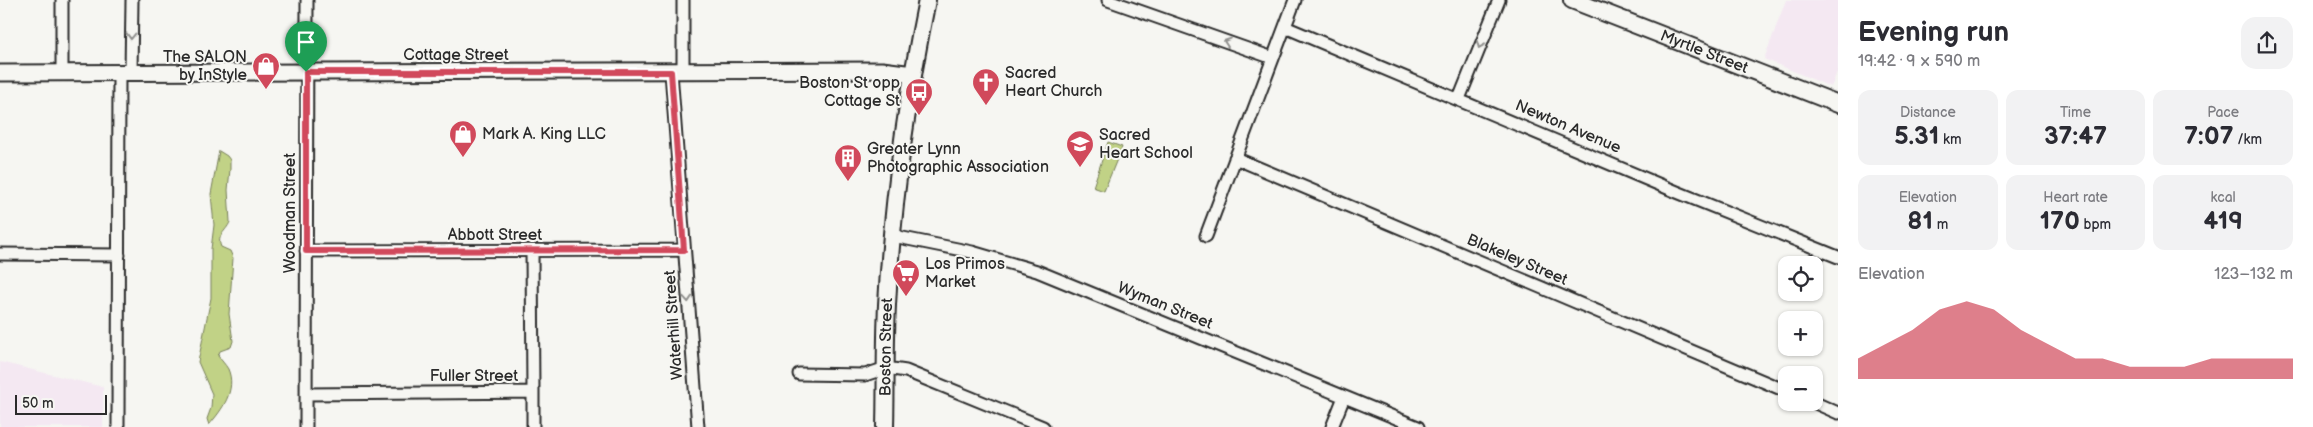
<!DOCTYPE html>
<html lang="en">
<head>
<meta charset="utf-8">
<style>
	body { margin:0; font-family:"Balsamiq Sans",sans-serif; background:#f2f2f3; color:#2b2b33; height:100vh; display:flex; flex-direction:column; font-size:19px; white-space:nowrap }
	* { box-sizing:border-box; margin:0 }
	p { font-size:16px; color:#7c7c81 }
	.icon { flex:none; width:28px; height:28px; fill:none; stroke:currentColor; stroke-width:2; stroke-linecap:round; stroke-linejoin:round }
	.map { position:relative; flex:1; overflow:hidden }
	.sheet { display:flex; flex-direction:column; background:#fff; width:475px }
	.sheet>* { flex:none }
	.controls { position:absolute; left:1778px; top:256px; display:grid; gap:10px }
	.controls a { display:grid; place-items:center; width:45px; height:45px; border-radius:10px; background:#fff; box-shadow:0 1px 4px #0004; font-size:25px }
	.scale { position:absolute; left:15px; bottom:12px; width:92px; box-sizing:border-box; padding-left:5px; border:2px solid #2b2b2b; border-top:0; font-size:14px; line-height:18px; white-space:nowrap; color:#2b2b2b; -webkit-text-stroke:4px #f6f6f2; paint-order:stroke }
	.pin { position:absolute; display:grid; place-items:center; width:42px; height:42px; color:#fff; margin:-51px -21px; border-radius:50% 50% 50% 0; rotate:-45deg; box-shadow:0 0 5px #0007 }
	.pin .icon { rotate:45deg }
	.round { display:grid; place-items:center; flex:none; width:52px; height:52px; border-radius:15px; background:#f2f2f3 }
	.overview { display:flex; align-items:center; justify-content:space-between; height:85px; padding:0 20px }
	h1 { font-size:28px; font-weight:700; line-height:38px }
	.figures { display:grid; grid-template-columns:repeat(3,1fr); gap:8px; height:85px; padding:5px 20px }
	.figures div { display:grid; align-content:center; border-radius:12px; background:#f2f2f3; text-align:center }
	.figures b { font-size:25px; font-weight:700 }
	.figures small { font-size:14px; font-weight:400 }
	.figures p { font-size:14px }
	.chart { height:140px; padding:10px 20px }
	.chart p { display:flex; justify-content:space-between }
	.chart svg { width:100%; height:90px; margin-top:5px; fill:#d1495b; opacity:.7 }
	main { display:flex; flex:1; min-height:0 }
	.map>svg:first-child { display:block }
</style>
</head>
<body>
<main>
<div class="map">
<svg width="1838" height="427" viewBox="0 0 1838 427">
	<rect width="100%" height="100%" fill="#f6f6f2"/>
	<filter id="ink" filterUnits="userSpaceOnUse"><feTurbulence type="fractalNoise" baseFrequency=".02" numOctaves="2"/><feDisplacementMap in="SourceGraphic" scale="10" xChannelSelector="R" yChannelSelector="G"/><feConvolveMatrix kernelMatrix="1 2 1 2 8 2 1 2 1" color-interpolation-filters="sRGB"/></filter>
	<g filter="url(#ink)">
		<path fill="#f4e8f2" d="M1786 0H1838V70L1831 87 1764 59Z
			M0 362 103 387V427H0Z"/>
		<path fill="#c1d286" stroke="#767e58" d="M1108 142 1122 147 1104 191 1093 187Z
			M219 151 227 156 230 160V169L228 190 230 222C226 232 216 235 221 247L230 251 233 258 229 314 233 341 231 347 220 351 218 356C221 360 225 364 228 369 237 390 222 410 209 425L207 419 211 408 212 394 198 362 211 298V249L214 225 211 194Z"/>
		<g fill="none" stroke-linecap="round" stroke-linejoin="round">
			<g stroke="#2b2b2b" stroke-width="15">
				<path id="minor" d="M1108 0 1273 58
					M1285 27 1677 192 1838 257
					M671 72 698 427
					M683 72V0
					M62 73V0
					M131 73 132 0
					M1459 99 1499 0
					M1235 158 1786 391
					M893 236 972 252 1037 271 1418 427
					M1206 236 1295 0
					M306 251 684 250
					M0 254 119 255
					M799 374 865 375 886 368 906 371 1043 427
					M306 394 533 392 532 251
					M1813 402 1838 413
					M118 427 119 73
					M306 427 307 0
					M533 427V392
					M1332 427 1344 397"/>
			</g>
			<g stroke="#2b2b2b" stroke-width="19">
				<path id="tertiary" d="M0 73 882 70 913 74"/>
			</g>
			<g stroke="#2b2b2b" stroke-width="20">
				<g id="secondary">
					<path id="s1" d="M1572 0 1838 104"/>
					<path id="s2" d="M885 427C886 386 885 346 887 305 892 204 907 99 927 0"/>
				</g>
			</g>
			<use href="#minor" stroke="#f6f6f2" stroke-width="11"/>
			<use href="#tertiary" stroke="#f6f6f2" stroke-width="15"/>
			<use href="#secondary" stroke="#f6f6f2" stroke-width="16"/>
		</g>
		<defs><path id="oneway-chevron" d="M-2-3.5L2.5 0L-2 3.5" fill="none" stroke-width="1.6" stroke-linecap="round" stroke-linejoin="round" transform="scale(1.25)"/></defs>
		<g stroke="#90908e">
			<use href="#oneway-chevron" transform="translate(131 36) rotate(91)"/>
			<use href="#oneway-chevron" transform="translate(1227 42) rotate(-161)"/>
			<use href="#oneway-chevron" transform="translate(1480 45) rotate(112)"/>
			<use href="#oneway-chevron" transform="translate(688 299) rotate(86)"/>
		</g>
	</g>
	<g fill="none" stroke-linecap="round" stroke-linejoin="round" filter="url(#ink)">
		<g stroke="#fff" stroke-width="10">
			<path id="route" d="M306 72H671L684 250 306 251Z"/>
		</g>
		<use href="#route" stroke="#d1495b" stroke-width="6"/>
	</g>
	<defs>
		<g id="shop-pin" transform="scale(1.4375)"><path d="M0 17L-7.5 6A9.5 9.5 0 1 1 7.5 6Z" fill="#d1495b" stroke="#f6f6f2"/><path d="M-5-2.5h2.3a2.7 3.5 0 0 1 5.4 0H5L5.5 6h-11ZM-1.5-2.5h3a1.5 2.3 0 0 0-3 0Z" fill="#fff"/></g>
		<g id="church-pin" transform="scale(1.4375)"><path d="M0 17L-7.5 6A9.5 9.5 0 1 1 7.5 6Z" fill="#d1495b" stroke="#f6f6f2"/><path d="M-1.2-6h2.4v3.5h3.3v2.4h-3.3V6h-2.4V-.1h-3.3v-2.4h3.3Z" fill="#fff"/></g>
		<g id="bus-pin" transform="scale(1.4375)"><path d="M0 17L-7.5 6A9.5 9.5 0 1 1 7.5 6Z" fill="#d1495b" stroke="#f6f6f2"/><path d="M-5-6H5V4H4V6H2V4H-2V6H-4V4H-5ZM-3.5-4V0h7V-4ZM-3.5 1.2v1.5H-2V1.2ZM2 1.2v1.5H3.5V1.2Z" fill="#fff"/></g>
		<g id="school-pin" transform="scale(1.4375)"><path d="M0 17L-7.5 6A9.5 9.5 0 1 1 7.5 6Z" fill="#d1495b" stroke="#f6f6f2"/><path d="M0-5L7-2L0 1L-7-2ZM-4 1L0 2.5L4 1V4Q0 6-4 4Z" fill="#fff"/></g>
		<g id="building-pin" transform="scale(1.4375)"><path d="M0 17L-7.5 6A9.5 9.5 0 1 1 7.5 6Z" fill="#d1495b" stroke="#f6f6f2"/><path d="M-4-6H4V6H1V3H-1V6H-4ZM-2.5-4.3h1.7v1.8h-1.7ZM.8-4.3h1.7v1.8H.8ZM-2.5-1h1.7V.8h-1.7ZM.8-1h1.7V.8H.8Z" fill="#fff"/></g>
		<g id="supermarket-pin" transform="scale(1.4375)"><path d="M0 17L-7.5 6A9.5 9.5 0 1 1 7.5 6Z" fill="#d1495b" stroke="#f6f6f2"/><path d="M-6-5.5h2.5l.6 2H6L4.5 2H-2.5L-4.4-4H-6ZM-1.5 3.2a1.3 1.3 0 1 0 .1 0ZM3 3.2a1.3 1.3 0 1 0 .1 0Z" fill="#fff"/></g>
	</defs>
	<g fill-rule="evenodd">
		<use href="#shop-pin" x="266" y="66"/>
		<use href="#church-pin" x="986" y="82"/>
		<use href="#bus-pin" x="919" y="92"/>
		<use href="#shop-pin" x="463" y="134"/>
		<use href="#school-pin" x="1080" y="144"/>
		<use href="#building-pin" x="848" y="158"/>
		<use href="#supermarket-pin" x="906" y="273"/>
	</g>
	<g text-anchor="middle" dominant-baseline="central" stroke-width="4" stroke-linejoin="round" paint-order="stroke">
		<g font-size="16" fill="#2b2b2b" stroke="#f6f6f2">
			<text stroke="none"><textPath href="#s1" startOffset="142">Myrtle Street</textPath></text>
			<text x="456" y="55">Cottage Street</text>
			<text transform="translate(1568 127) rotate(23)">Newton Avenue</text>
			<text transform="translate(290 213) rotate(-90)">Woodman Street</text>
			<text x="495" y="235">Abbott Street</text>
			<text transform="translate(1517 260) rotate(23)">Blakeley Street</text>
			<text transform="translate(1165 306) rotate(22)">Wyman Street</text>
			<text transform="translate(674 325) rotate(-94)">Waterhill Street</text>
			<text stroke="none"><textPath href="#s2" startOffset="80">Boston Street</textPath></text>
			<text x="474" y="376">Fuller Street</text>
		</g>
		<g font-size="16" fill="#2b2b2b" stroke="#f6f6f2" text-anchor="start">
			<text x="247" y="57" text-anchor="end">The SALON<tspan x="247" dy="18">by InStyle</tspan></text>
			<text x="1005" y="73">Sacred<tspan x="1005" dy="18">Heart Church</tspan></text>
			<text x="900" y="83" text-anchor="end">Boston St opp<tspan x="900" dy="18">Cottage St</tspan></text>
			<text x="482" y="134">Mark A. King LLC</text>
			<text x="1099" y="135">Sacred<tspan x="1099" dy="18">Heart School</tspan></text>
			<text x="867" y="149">Greater Lynn<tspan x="867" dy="18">Photographic Association</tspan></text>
			<text x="925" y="264">Los Primos<tspan x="925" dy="18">Market</tspan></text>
		</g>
	</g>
</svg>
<div class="controls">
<a><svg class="icon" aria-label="locate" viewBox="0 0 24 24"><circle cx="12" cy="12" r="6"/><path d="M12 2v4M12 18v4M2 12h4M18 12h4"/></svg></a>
<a>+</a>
<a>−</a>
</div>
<div class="scale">50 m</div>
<div class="pin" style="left:306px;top:72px;background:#1e9e55"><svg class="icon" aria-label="arrive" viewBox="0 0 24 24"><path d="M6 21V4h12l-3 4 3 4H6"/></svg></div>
</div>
<section class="sheet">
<div class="overview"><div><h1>Evening run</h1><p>19:42 · 9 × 590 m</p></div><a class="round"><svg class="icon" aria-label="share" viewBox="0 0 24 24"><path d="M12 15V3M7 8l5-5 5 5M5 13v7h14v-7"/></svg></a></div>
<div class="figures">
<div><p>Distance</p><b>5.31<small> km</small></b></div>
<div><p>Time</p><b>37:47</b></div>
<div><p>Pace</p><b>7:07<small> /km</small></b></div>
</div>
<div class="figures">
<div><p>Elevation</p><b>81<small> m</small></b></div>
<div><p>Heart rate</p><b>170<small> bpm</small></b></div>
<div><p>kcal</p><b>419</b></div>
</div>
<div class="chart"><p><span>Elevation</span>123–132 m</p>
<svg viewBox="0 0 160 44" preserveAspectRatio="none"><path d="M0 44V34L10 27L20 20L30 10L40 6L50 10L60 20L70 27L80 34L90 34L100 38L110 38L120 38L130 34L140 34L150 34L160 34V44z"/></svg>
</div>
</section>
</main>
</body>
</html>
